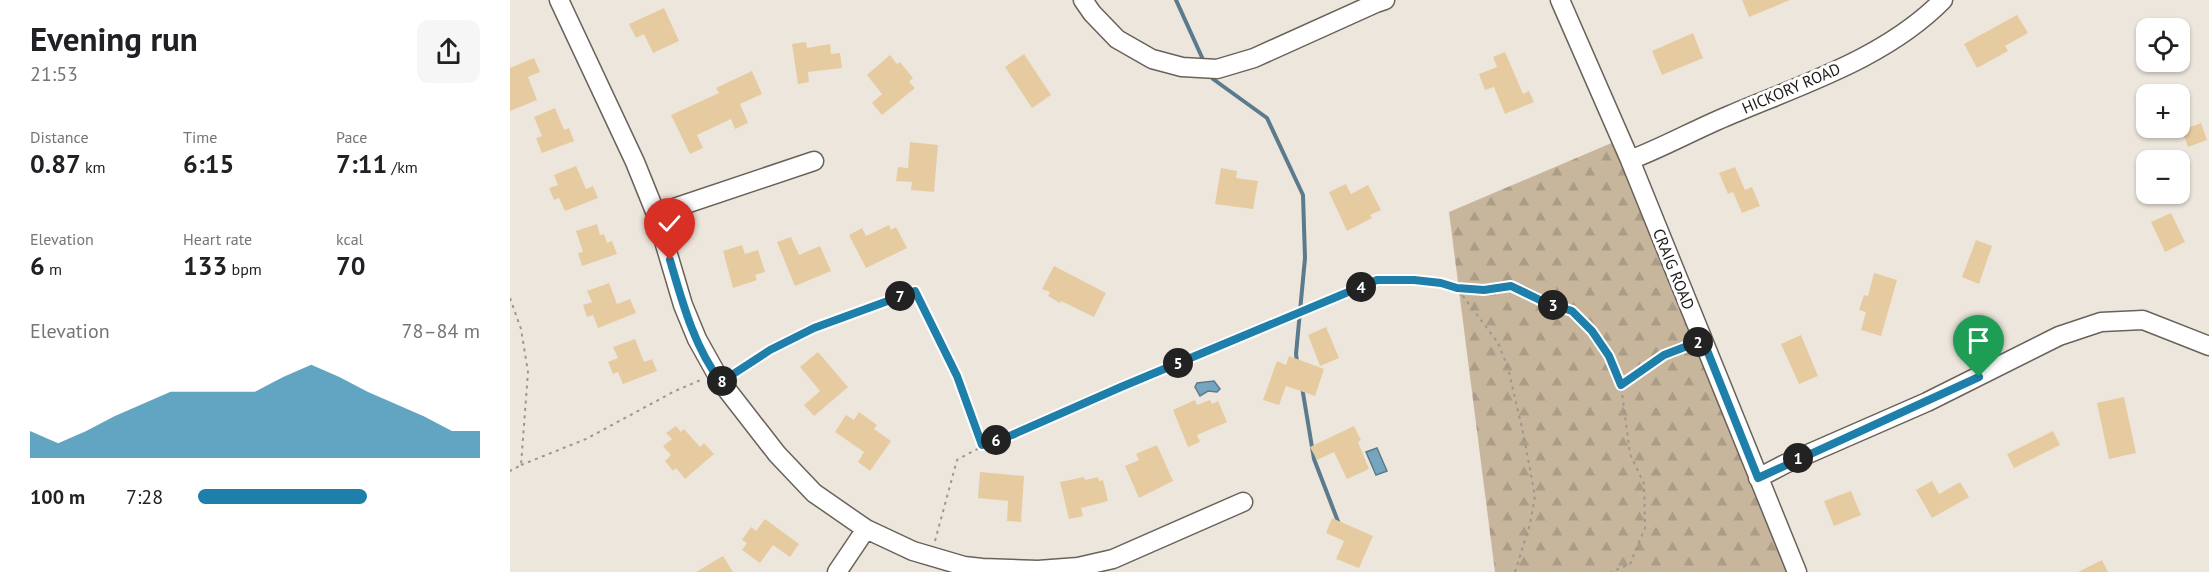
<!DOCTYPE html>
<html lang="en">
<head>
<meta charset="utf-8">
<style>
	body { margin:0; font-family:"PT Sans",sans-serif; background:#f6f6f6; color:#202124; height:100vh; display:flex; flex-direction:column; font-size:22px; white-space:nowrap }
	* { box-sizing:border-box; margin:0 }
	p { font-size:20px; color:#757577 }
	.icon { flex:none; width:33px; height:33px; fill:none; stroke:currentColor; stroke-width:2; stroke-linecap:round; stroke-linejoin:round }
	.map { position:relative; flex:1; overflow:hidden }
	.details { display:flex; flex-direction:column; background:#fff; width:510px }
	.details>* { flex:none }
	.tools { position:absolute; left:1626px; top:18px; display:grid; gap:12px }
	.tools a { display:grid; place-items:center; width:54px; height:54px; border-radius:12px; background:#fff; box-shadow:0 2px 4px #0004; font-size:30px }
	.pin { position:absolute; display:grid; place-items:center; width:51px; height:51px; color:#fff; margin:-62px -26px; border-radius:50% 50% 50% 0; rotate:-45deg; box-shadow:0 0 6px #0007 }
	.pin .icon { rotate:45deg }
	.km { position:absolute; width:30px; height:30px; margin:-15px; border-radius:50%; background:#222; color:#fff; font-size:16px; line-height:30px; text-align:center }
	.round { display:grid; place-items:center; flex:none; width:63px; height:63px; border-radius:12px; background:#f6f6f6 }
	.overview { display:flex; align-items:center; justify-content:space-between; height:102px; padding:0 30px }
	h1 { font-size:33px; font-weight:600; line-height:45px }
	.metrics { display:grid; grid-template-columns:repeat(3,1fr); gap:9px; height:102px; padding:6px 30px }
	.metrics div { display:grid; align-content:center }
	.metrics b { font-size:26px; font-weight:600 }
	.metrics small { font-size:16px; font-weight:400 }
	.metrics p { font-size:16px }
	.chart { height:168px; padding:12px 30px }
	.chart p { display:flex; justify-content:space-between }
	.chart svg { width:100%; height:108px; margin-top:6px; fill:#1f7fab; opacity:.7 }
	ul { padding:0 30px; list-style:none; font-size:20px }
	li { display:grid; grid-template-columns:96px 72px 1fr; align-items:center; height:45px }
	li i { height:15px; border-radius:8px; background:#1f7fab }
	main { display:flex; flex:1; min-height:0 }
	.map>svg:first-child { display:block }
</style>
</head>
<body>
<main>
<section class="details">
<div class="overview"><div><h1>Evening run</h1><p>21:53</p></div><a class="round"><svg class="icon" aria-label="share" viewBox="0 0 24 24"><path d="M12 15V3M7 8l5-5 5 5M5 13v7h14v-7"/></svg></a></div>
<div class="metrics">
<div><p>Distance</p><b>0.87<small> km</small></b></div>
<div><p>Time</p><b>6:15</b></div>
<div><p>Pace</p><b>7:11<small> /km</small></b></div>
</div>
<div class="metrics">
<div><p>Elevation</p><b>6<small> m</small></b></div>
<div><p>Heart rate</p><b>133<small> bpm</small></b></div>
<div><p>kcal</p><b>70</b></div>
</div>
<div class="chart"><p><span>Elevation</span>78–84 m</p>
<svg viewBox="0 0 160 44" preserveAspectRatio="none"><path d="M0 44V33L10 38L20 33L30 27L40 22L50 17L60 17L70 17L80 17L90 11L100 6L110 11L120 17L130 22L140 27L150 33L160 33V44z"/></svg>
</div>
<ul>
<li><b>100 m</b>7:28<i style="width:60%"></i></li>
</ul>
</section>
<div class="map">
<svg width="1699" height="572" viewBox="0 0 1699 572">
	<defs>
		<pattern id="forest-firs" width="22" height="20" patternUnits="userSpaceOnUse" patternTransform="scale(1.5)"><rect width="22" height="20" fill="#c7b69c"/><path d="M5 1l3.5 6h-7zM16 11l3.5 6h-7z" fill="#aa9c86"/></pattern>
	</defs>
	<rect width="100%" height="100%" fill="#ede6dc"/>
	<path fill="url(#forest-firs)" d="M1111 139 1288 572H985L939 212Z"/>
	<path fill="#76a5c0" stroke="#5b7b8d" stroke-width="1.5" d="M704 381 710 389 707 392 698 391 690 396 685 387 687 383Z
		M867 448 877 471 866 475 856 452Z"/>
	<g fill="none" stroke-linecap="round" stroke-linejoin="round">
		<path stroke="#5b7b8d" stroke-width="4" d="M666 0 695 64
			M700 73 703 79 757 118 793 195 795 258 786 354 787 362
			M792 387 804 459 829 524"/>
	</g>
	<path fill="#e7cba0" d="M1232 0H1280L1239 17Z
		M154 8 169 41 143 53 134 34 126 38 119 24Z
		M1507 15 1518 33 1495 46 1498 51 1467 68 1454 44Z
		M1183 33 1193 58 1152 75 1142 51Z
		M296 42 297 48 320 44 321 54 330 53 332 68 298 72 299 82 288 84 282 44Z
		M995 52 1013 94 1019 91 1024 102 995 114 984 87 975 90 969 74 987 67 983 57Z
		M514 54 541 95 522 108 495 67Z
		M380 55 387 64 390 62 403 78 399 82 405 88 372 115 362 103 372 94 357 75Z
		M24 58 30 72 18 77 27 100 0 111V68Z
		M242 71 252 94 230 104 238 123 225 129 221 119 187 135 193 148 180 154 161 115 209 93 206 88Z
		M45 108 54 130 59 128 64 141 32 153 26 138 32 136 24 117Z
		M1691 123 1697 140 1678 147 1672 130Z
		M400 142 428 145 424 192 401 190 402 182 386 181 388 167 398 168Z
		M66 166 76 189 83 186 88 198 55 211 49 198 44 200 39 188 48 185 44 175Z
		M1225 167 1235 190 1242 187 1250 206 1232 213 1223 192 1218 194 1209 173Z
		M711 168 727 171 726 178 748 181 743 209 705 204Z
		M836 184 841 194 858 185 871 210 860 215 862 218 837 231 819 192Z
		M1661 213 1675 242 1655 252 1641 222Z
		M87 224 90 235 94 234 97 243 102 241 107 254 72 266 68 253 73 252 66 231Z
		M379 225 381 230 386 227 397 248 356 268 339 235 352 228 356 236Z
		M281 237 289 255 310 246 321 271 285 286 267 242Z
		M1466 240 1482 246 1469 284 1452 277Z
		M232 245 235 254 248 250 255 272 245 275 247 280 223 288 213 251Z
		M544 266 596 293 584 317 551 301 550 303 538 296 540 292 532 289Z
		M1364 273 1387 280 1371 336 1351 330 1356 312 1349 310 1354 295 1358 296Z
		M99 283 107 304 120 299 126 313 88 328 83 315 77 317 73 305 82 302 77 291Z
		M816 327 829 358 810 366 798 335Z
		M1291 335 1308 376 1289 384 1271 344Z
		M125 339 134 362 142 359 147 371 113 384 108 372 103 374 98 362 108 358 103 347Z
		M308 352 338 387 304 416 294 405 310 391 290 367Z
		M779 356 814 369 805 396 776 386 769 405 753 400 767 361 776 365Z
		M1614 397 1626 453 1599 459 1587 403Z
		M685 400 687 405 700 400 702 404 708 401 717 422 687 435 690 442 678 447 663 410Z
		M349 412 367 425 364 429 381 441 360 471 348 462 354 452 325 432 336 415 344 420Z
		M166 426 171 432 174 429 190 447 194 443 204 454 175 479 166 468 163 471 155 461 161 455 153 446 162 439 156 433Z
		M844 426 851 440 848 442 859 469 837 479 824 452 807 460 800 447Z
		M1543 431 1550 445 1504 468 1497 454Z
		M647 445 663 481 629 498 615 466 629 460 626 454Z
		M470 472 514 476 511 522 497 521 498 501 468 498Z
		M574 477 575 480 588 477 589 481 593 480 598 501 571 508 573 516 559 519 550 482Z
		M1422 481 1429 494 1450 482 1459 497 1422 518 1406 490Z
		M1341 491 1351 515 1324 526 1314 501Z
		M822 518 863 536 849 568 826 559 834 541 816 533Z
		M255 519 289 544 280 557 263 545 250 563 232 550 237 543 232 540 241 527 246 531Z
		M213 556 223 572H186Z
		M1592 560 1598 572H1568Z"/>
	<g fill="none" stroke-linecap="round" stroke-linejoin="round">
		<g stroke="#69625a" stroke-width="21">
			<path id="minor" d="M49 0 125 162 146 214 173 305 187 339 211 382 267 454 304 493 356 529 403 551 454 566 472 568 528 570 568 567 603 559 733 502
				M573 0 582 13 607 39 642 59 672 67 707 69 744 58 866 3 875 0
				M1050 0 1120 160 1287 572
				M1120 160C1154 147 1186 129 1220 115 1293 84 1376 58 1433 0
				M146 214 304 161
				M1248 478 1275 464 1417 402 1549 336 1591 322 1633 320 1699 346
				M327 572 356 529"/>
		</g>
		<path stroke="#9c9790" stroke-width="2" stroke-dasharray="3 4.5" stroke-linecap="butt" d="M0 298 11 329 18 372 11 465 0 471
			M224 374 260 350 304 328 405 291 447 376 472 445
			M1111 385 1154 355 1178 346
			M11 465 76 439 165 391 193 379
			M425 541 447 460C481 440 519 428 555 412 658 366 763 324 867 280 894 280 921 280 947 288
			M1005 572 1020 524 1025 496 1013 432 998 368 988 343 947 288 974 289 1001 287 1034 302 1062 311 1082 331 1099 356 1111 385 1120 454 1134 484 1135 528 1120 564 1101 572"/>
		<use href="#minor" stroke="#fff" stroke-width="18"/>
	</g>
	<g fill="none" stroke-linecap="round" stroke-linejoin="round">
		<g stroke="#fff" stroke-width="12">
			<path id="route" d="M160 260C172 301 184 347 211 382L260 350 304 328 405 291 447 376 472 445 502 435 611 387 867 280H904L931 283 947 288 974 290 1001 286 1034 302 1062 311 1082 331 1099 356 1111 385 1154 355 1193 340 1248 478 1469 377"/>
		</g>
		<use href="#route" stroke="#1f7fab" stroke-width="8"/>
	</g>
	<g text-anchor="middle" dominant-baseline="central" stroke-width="6" stroke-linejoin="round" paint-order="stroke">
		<g font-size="16" fill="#1b1815" stroke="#fff">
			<text transform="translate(1281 88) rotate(-23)">HICKORY ROAD</text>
			<text transform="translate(1164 269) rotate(68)">CRAIG ROAD</text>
		</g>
	</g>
</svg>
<div class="tools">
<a><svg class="icon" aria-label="locate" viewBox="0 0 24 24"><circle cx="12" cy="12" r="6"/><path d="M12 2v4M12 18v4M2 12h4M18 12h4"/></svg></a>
<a>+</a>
<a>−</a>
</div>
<div class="pin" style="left:1469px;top:377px;background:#1e9e55"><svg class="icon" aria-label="arrive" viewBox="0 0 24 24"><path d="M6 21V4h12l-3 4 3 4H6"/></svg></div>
<div class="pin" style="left:160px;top:260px;background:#d93025"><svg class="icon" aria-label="check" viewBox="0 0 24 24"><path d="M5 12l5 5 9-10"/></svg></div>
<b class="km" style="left:1288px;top:458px">1</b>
<b class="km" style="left:1188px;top:342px">2</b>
<b class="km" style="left:1043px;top:305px">3</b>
<b class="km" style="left:851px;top:287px">4</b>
<b class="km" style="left:668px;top:363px">5</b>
<b class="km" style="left:486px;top:440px">6</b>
<b class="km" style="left:390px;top:296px">7</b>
<b class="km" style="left:212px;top:381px">8</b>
</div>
</main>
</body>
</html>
